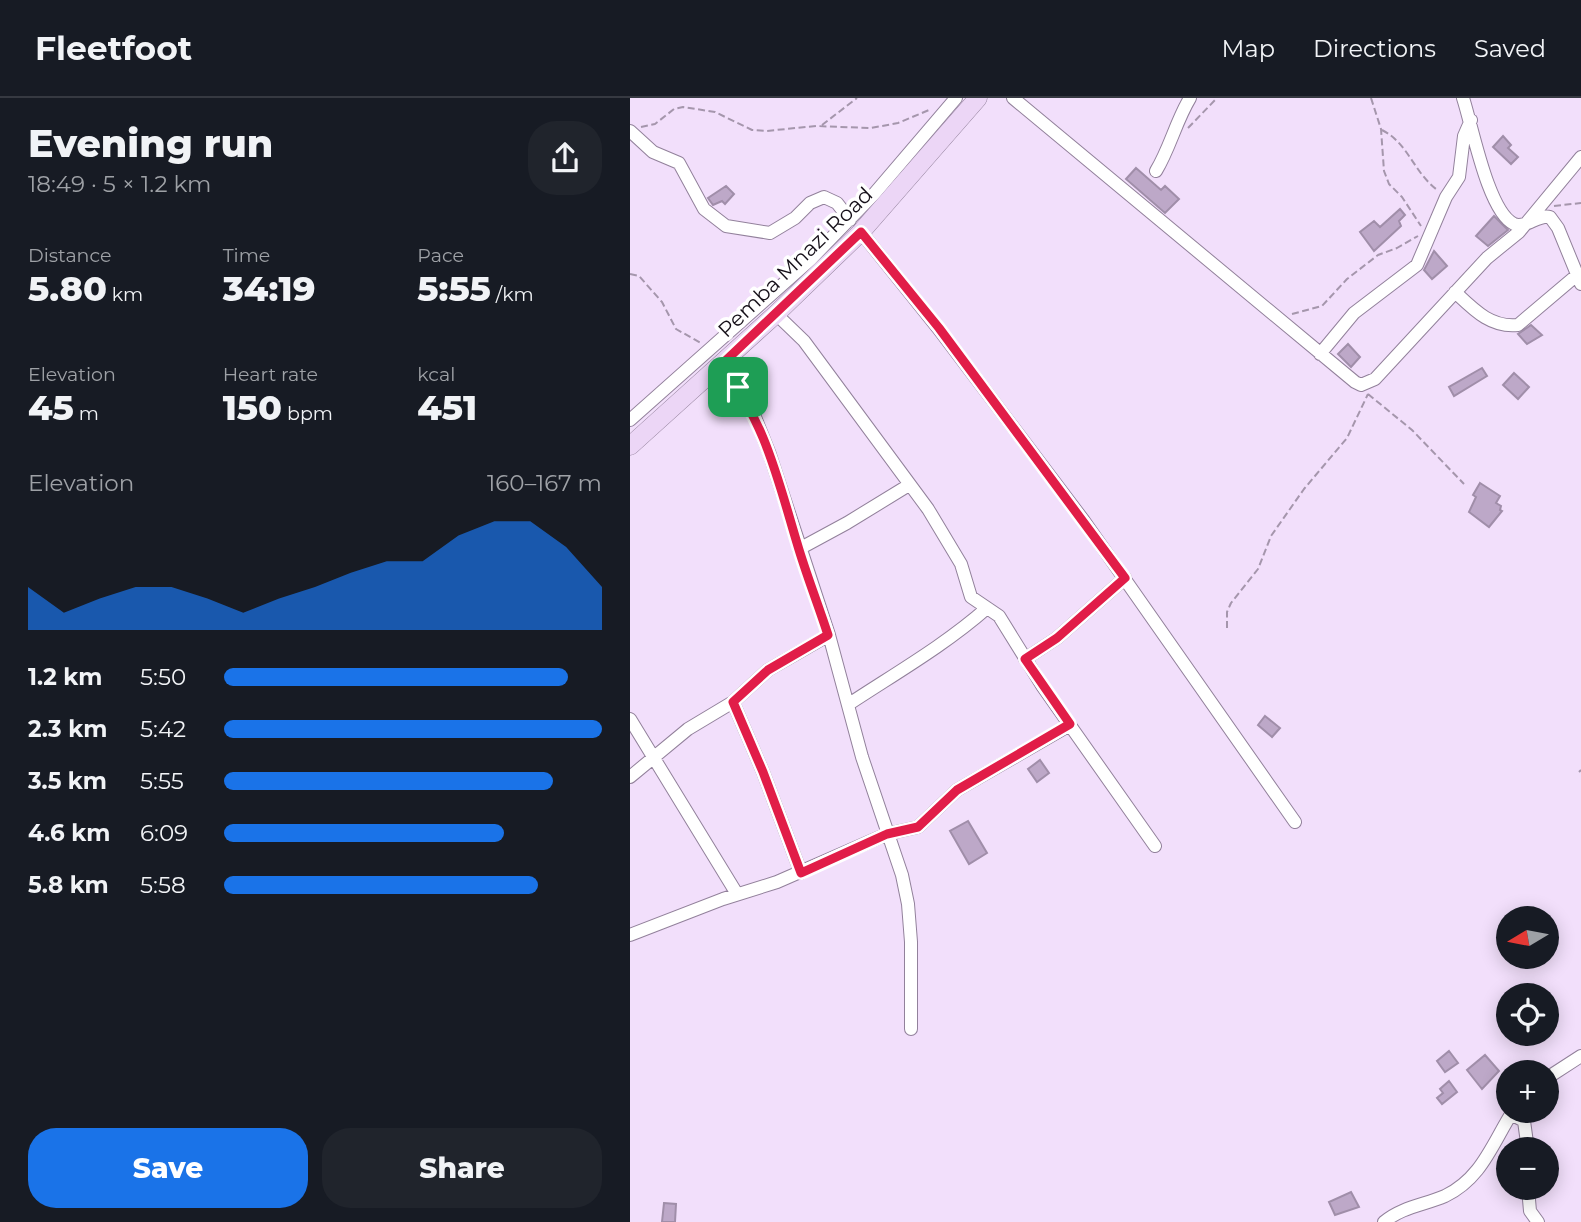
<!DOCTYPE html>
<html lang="en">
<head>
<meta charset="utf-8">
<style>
	body { margin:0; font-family:Montserrat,sans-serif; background:#20242c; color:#f1f3f6; height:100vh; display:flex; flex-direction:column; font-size:26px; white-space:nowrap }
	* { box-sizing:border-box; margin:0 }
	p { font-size:23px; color:#9ea1a6 }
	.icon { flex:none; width:38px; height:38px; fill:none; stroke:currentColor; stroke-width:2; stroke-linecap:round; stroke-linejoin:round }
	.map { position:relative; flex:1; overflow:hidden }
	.side { display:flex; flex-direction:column; background:#171b24; width:630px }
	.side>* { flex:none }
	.needle { width:46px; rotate:260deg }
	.tools { position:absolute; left:866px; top:808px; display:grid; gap:14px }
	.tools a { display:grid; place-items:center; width:63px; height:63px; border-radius:50%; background:#171b24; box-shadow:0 4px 18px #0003; font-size:35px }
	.pin { position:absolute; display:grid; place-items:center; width:60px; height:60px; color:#fff; margin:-30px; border-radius:14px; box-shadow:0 4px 10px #0006 }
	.round { display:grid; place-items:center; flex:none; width:74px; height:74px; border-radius:28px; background:#20242c }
	.headline { display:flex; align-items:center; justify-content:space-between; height:119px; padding:0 28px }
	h1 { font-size:38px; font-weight:800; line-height:52px }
	.metrics { display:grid; grid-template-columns:repeat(3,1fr); gap:10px; height:119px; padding:7px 28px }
	.metrics div { display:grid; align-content:center }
	.metrics b { font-size:35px; font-weight:800 }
	.metrics small { font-size:19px; font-weight:400 }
	.metrics p { font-size:19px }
	.chart { height:196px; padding:14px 28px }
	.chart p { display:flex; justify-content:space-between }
	.chart svg { width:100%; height:126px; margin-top:7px; fill:#1a73e8; opacity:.7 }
	.button { display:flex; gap:14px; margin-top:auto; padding:14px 28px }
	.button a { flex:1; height:80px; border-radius:28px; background:#1a73e8; color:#fff; font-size:28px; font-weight:800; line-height:80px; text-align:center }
	.button a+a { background:#20242c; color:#f1f3f6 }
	ul { padding:0 28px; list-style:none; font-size:23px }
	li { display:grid; grid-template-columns:112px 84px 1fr; align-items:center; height:52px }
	li i { height:18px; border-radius:9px; background:#1a73e8 }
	header { display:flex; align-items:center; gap:42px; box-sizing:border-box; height:98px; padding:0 35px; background:#171b24; border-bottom:2px solid #363941 }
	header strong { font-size:33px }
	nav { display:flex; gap:38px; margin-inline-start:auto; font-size:24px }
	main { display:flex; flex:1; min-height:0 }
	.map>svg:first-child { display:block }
</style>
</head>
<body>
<header>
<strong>Fleetfoot</strong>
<nav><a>Map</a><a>Directions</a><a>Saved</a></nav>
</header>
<main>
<section class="side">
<div class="headline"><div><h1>Evening run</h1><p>18:49 · 5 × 1.2 km</p></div><a class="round"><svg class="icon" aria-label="share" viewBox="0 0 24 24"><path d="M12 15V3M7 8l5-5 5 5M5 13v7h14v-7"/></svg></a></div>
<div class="metrics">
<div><p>Distance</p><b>5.80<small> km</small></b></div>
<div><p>Time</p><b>34:19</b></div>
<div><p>Pace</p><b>5:55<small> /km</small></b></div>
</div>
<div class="metrics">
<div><p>Elevation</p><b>45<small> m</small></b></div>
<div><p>Heart rate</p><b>150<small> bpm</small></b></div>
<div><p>kcal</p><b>451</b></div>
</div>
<div class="chart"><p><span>Elevation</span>160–167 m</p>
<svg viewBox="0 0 160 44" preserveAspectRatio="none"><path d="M0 44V29L10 38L20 33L30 29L40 29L50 33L60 38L70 33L80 29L90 24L100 20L110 20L120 11L130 6L140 6L150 15L160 29V44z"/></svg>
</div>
<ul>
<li><b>1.2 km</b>5:50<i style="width:91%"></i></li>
<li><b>2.3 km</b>5:42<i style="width:100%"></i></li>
<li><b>3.5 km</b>5:55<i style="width:87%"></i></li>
<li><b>4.6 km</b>6:09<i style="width:74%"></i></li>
<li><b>5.8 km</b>5:58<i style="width:83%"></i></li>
</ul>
<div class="button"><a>Save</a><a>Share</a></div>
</section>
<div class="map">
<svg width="951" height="1124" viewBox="0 0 951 1124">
	<rect width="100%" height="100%" fill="#f2dffb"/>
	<path fill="#bda8c8" stroke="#a08ea9" stroke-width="2" d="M873 38 881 47 878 50 888 59 881 66 863 49Z
		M506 70 531 92 535 88 549 101 535 115 496 81Z
		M96 88 104 96 95 106 92 103 83 107 78 100Z
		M770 111 775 117 769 123 771 128 744 153 730 134 744 123 750 129Z
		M864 118 878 132 858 148 846 138Z
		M804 153 817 168 802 181 794 172Z
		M901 227 912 237 897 246 888 236Z
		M718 246 730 259 721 269 708 256Z
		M852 270 857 278 824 298 819 289Z
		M884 275 899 289 888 301 873 287Z
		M850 385 870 398 866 405 871 408 870 412 872 413 859 429 839 414 846 399 843 397Z
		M635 618 650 630 642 639 628 627Z
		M410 662 419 675 407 684 398 671Z
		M338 723 357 755 339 766 320 733Z
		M819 953 828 965 815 974 807 963Z
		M855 957 869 973 852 991 837 972Z
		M819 983 827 994 812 1006 807 1000 813 995 810 991Z
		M721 1094 729 1109 705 1117 699 1104Z
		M34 1105 46 1106 45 1124H32Z"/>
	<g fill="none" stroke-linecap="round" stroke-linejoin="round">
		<g stroke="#92819b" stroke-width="14">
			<path id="minor" d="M383 0 725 284 731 287 745 281 857 160 889 134 951 59
				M833 0C842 27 858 114 884 126 896 131 908 116 920 119L928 130 951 186
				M0 33 23 54 49 65 74 111 96 128 140 135 165 120 180 105 194 99 207 105 220 122
				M526 73C540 50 546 23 560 0
				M231 134 308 230 454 423 665 724
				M825 194C844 212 861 230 888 227L947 177
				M146 216 174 243 298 411 331 466 341 499 369 518 413 589 525 748
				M690 256 724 215 787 167 816 99 829 79 834 38 841 22
				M90 268 108 289 123 314 139 354 199 537 232 659 272 777 278 806 281 844V931
				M0 322 180 162 244 96 326 0
				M169 451 217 425 279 387
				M395 561 427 540 495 480
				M103 604 133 674 171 775
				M219 606C266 575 315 547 357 510
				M0 621 107 796
				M0 679 58 631 103 604 138 572 199 537
				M0 837 93 801 147 784 257 736 288 729 327 692 440 627
				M917 980 951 958
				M881 1016 894 1023 898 1052
				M898 1090 900 1113 908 1124
				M754 1124C772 1109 794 1107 815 1098 852 1080 862 1046 883 1013"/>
		</g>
		<g stroke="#92819b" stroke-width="19">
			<path id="secondary" d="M0 348 146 216 231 134 348 0"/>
		</g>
		<path stroke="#a596ac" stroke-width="2" stroke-dasharray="7 3.5" stroke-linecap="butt" d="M741 0 751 31 754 73 759 86 772 99 791 128
			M192 27 227 0
			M11 29 25 26 44 11 53 9 85 14 122 32 136 33 186 28 241 30 268 25 299 12
			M558 30 587 0
			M752 32C778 45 783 73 806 91
			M924 108 951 105
			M0 176 9 178 32 204 46 231 71 245
			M662 216 692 208 717 181 748 157 767 150 788 138
			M738 296 782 332 834 386
			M597 530V514L601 505 628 471 641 438 674 391 717 340 738 296
			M949 674 951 672"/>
		<use href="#minor" stroke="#fff" stroke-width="12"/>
		<use href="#secondary" stroke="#ecd6f6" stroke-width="18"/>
	</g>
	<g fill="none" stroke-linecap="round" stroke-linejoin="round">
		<g stroke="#fff" stroke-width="14">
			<path id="route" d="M231 134 309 230 495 480 427 540 395 561 440 626 327 692 288 729 257 736 171 775 133 674 103 604 138 572 198 537C188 506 176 476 167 445 148 382 134 319 90 268Z"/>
		</g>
		<use href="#route" stroke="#e11d48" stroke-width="9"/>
	</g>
	<g text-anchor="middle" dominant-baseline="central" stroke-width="7" stroke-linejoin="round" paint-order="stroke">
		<g font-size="21" fill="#150f18" stroke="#fff">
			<text transform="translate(165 164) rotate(-44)">Pemba Mnazi Road</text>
		</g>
	</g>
</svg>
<div class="tools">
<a><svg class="needle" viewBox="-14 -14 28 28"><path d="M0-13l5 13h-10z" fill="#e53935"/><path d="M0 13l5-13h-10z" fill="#9ea1a6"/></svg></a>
<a><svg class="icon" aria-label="locate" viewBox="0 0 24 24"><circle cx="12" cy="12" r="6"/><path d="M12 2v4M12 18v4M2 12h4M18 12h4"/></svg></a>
<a>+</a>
<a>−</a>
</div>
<div class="pin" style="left:108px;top:289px;background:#1e9e55"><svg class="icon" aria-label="arrive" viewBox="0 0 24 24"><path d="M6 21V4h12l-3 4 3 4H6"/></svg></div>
</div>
</main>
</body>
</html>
